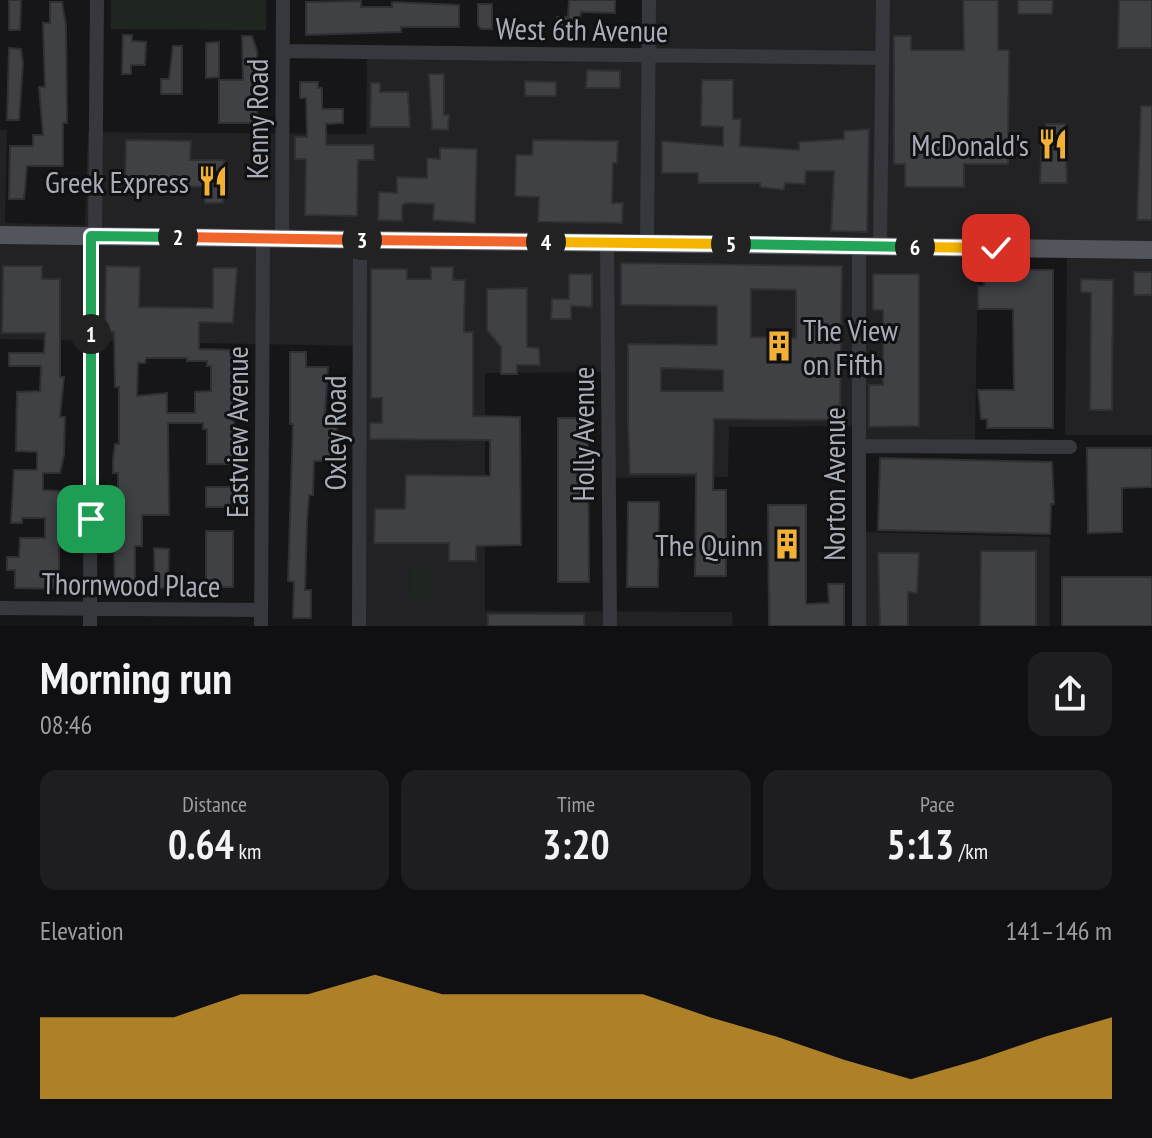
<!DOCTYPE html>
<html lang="en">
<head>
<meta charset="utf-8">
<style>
	body { margin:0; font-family:"PT Sans Narrow",sans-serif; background:#1e1e20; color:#f1f3f6; height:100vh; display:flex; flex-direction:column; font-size:30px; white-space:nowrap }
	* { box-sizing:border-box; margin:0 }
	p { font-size:26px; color:#9c9d9f }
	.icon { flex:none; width:44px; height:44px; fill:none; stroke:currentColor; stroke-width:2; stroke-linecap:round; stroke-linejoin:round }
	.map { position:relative; height:626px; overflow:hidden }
	.details { display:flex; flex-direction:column; background:#101012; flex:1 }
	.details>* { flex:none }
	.pin { position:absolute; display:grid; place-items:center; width:68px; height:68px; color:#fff; margin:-34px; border-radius:16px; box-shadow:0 4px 12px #0006 }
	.km { position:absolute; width:40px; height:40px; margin:-20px; border-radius:50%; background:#222; color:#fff; font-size:22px; line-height:40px; text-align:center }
	.round { display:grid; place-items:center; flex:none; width:84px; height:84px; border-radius:16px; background:#1e1e20 }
	.headline { display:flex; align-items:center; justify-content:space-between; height:136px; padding:0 40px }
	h1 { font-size:44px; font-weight:700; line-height:60px }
	.stats { display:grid; grid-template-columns:repeat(3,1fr); gap:12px; height:136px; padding:8px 40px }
	.stats div { display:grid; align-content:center; border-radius:16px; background:#1e1e20; text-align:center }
	.stats b { font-size:40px; font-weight:700 }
	.stats small { font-size:22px; font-weight:400 }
	.stats p { font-size:22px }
	.chart { height:224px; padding:16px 40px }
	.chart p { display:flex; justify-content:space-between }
	.chart svg { width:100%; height:144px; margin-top:8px; fill:#f2b134; opacity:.7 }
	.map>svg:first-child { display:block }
</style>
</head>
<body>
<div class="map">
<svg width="1152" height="626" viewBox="0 0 1152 626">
	<rect width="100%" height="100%" fill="#161618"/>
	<path fill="#222225" d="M648 0H1152V435H1065L1067 256 978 257 975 440H865L864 426 729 427 728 477 613 478 611 372 485 373V611L732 612 733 626H360L359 346 0 339V130H7L5 223 85 225 88 132 366 134 367 50 647 54Z
		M864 532 1050 537V626H865Z"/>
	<path fill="#1e261f" d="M111 0H266V30L111 29Z
		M412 567 433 568 432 599H411Z"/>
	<path fill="#404145" stroke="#303034" stroke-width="2" fill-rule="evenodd" d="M9 0H21L20 30H9Z
		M569 0H615V13L581 12 577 34 557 36V17H568Z
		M963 0H998V50H1009L1008 164H964V187H905V164H894V36H911V50H964Z
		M1018 0H1053L1052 14H1018Z
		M1119 0H1152V48H1118Z
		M361 1V7H392V2L459 5V27H401V32L306 35V2Z
		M50 2H62L66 26 67 123H63V166H27L24 199H9L10 146H33V135H43L39 87H45L43 23H50Z
		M478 4H492V29H481L478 25Z
		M123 35H132V41L146 42 145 65H131V74H122Z
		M242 36H252L257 51V123H219V80H243Z
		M219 42V77L206 78V43Z
		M173 46H182V94H161V79H169Z
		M9 48 21 49 23 63 19 120H7Z
		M587 70 620 71V88H586Z
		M429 74H444V115H449L448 130 432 129Z
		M702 80H733V119H741L740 146 799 150V142L844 139V131L869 129 867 232 831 231 834 171H806L805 184 785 183 784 190 760 187V183H698V173H662V141L723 146V127L701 126Z
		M525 81 556 82V96H525Z
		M300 82H318V88H322V109H343V123L326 124V145H374V160H358L357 216 305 215 306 159H295V137H307L306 98H300Z
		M371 83H380V92H408L410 127H370Z
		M1141 106H1152V220H1137Z
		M1046 124H1065L1067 183H1040L1042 129H1046Z
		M126 140 191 141 190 160H224L223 203H205L202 187 125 185Z
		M533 140 618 141 617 163H613L612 203H623L622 223 538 222 539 197 515 196 516 155H532Z
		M440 148 477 149 475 223 433 220 434 204 406 203 402 205V221L378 220 379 192 397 193V177L427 178V158L440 159Z
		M621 263 842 266 840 420 714 419 713 490H726V576H695L696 474H630L628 425V344L717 345V306L621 305ZM751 289 796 290V338L751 337ZM661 368 723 370V391H661Z
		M3 266H42V279H60V377H64L60 417H65L64 455 60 473H43V490L59 491V589L15 588V570H7V557H19L20 538H45V518H22V523H11L14 470H37V452L16 451 17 392 40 391 41 366H9V353H44L45 333H2Z
		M106 266 140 267 139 307 213 308V268H237L233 323 199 322V349L230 350V356H234V396H238V410H234V464H207V429H203V423H168L169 515H142V546H135V592H117L115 585 112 492H118V473H113V460L115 444H119V387H115L114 332H105ZM146 358H187V361H207V366H211V391L195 392V413H167V393L137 396 138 363H145Z
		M431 267H453V280H465L464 332H473V416L520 417 521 545 476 546V561H449V543H374L375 509H405L406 475 490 476V440L370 439V423H382V398H371V269H407V279H431Z
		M983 270H1053V428H987V419H981L978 390H1014L1013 309H978V286H984Z
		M1134 272H1152V295H1134Z
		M569 274H592V307L571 306V319H551L552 299H569Z
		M873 274H919V426L869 427V385H883V310H873Z
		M1081 279 1113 280 1112 410H1090L1091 293 1081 292Z
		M527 288V347L539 348 540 365H517V374H501V347L487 330V289Z
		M290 352H306V367H328L324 426H337V448H340V461H314L313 495H309L307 520 305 590H311V618H293L294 582 288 581 293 424H290Z
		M558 418H588L589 582H558Z
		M1087 448H1152V487L1122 488V532L1088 533Z
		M880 458 1052 462 1054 504H1051L1050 534 878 530Z
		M206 487H234V507H206Z
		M628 502H659L658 587H627Z
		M768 505H806V604L829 603 828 584H844V626H769Z
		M206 531H233V587H206Z
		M154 548 169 549 168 588H155Z
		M981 551H1036V626H980Z
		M878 553H919L917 593 908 592V626H880Z
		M1062 577H1152V626H1062Z
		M488 614H584V626H488Z"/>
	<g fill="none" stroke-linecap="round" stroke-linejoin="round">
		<path stroke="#37383d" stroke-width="14" d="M283 51 882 58
			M95 236 97 0
			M282 238 283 0
			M607 243 610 626
			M647 243 649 0
			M859 246V626
			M880 246 883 0
			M859 446 1070 447
			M0 608 261 610
			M90 626 91 236
			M261 626 263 238
			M359 626 360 240"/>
		<path stroke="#53555c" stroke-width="18" d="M0 235 1152 250"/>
	</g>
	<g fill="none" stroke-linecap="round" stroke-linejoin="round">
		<g stroke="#fff" stroke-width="16">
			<path id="split-1" d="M91 519V334"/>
		</g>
		<g stroke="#fff" stroke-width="16">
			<path id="split-2" d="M91 334V236L178 237"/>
		</g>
		<g stroke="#fff" stroke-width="16">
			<path id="split-3" d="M178 237 362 240"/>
		</g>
		<g stroke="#fff" stroke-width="16">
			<path id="split-4" d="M362 240 546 242"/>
		</g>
		<g stroke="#fff" stroke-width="16">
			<path id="split-5" d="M546 242 731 244"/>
		</g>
		<g stroke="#fff" stroke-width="16">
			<path id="split-6" d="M731 244 915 247"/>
		</g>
		<g stroke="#fff" stroke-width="16">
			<path id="split-7" d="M915 247 996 248"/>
		</g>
		<use href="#split-1" stroke="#22a559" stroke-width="10"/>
		<use href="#split-2" stroke="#22a559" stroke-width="10"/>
		<use href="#split-3" stroke="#f0652b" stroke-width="10"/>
		<use href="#split-4" stroke="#f0652b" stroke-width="10"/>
		<use href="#split-5" stroke="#f5b400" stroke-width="10"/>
		<use href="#split-6" stroke="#22a559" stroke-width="10"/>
		<use href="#split-7" stroke="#f5b400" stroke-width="10"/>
	</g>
	<defs>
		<g id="restaurant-bare" transform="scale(2.4)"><path d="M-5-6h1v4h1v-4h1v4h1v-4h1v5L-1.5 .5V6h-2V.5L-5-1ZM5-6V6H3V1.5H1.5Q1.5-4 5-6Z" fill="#f2b134" stroke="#111113" stroke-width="2.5" paint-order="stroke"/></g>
		<g id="building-bare" transform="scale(2.4)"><path d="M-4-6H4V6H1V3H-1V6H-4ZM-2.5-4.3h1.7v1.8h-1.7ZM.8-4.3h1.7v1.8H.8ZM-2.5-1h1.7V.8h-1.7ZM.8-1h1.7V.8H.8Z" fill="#f2b134" stroke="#111113" stroke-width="2.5" paint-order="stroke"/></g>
	</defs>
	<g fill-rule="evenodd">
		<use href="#restaurant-bare" x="1053" y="144"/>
		<use href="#restaurant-bare" x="213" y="181"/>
		<use href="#building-bare" x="779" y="346"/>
		<use href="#building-bare" x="787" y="544"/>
	</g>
	<g text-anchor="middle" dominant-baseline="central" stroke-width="6" stroke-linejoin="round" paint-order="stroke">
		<g font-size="30" fill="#a8adb8" stroke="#111113">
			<text transform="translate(582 29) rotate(1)">West 6th Avenue</text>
			<text transform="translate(256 119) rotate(-90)">Kenny Road</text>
			<text transform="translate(236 432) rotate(-90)">Eastview Avenue</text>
			<text transform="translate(334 433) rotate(-90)">Oxley Road</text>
			<text transform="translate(582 434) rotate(-90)">Holly Avenue</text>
			<text transform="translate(833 484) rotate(-90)">Norton Avenue</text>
			<text transform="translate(131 584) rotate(1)">Thornwood Place</text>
		</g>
		<g font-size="30" fill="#a8adb8" stroke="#111113" text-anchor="end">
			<text x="1029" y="144">McDonald's</text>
			<text x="189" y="181">Greek Express</text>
			<text x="803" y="329" text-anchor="start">The View<tspan x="803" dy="34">on Fifth</tspan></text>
			<text x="763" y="544">The Quinn</text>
		</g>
	</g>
</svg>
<div class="pin" style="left:91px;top:519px;background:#1e9e55"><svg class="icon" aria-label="arrive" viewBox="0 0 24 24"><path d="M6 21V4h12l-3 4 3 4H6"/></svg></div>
<div class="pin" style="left:996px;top:248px;background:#d93025"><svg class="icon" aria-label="check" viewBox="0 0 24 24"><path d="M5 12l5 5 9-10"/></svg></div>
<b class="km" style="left:91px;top:334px">1</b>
<b class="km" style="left:178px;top:237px">2</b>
<b class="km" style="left:362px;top:240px">3</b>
<b class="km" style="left:546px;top:242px">4</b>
<b class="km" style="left:731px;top:244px">5</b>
<b class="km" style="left:915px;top:247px">6</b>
</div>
<section class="details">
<div class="headline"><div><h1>Morning run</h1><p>08:46</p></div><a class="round"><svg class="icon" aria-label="share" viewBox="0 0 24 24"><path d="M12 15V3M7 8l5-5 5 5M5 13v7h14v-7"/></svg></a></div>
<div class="stats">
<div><p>Distance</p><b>0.64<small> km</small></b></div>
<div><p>Time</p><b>3:20</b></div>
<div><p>Pace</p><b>5:13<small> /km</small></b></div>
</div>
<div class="chart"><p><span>Elevation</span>141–146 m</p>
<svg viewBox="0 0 160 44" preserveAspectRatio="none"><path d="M0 44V19L10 19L20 19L30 12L40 12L50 6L60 12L70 12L80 12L90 12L100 19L110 25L120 32L130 38L140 32L150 25L160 19V44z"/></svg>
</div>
</section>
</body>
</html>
